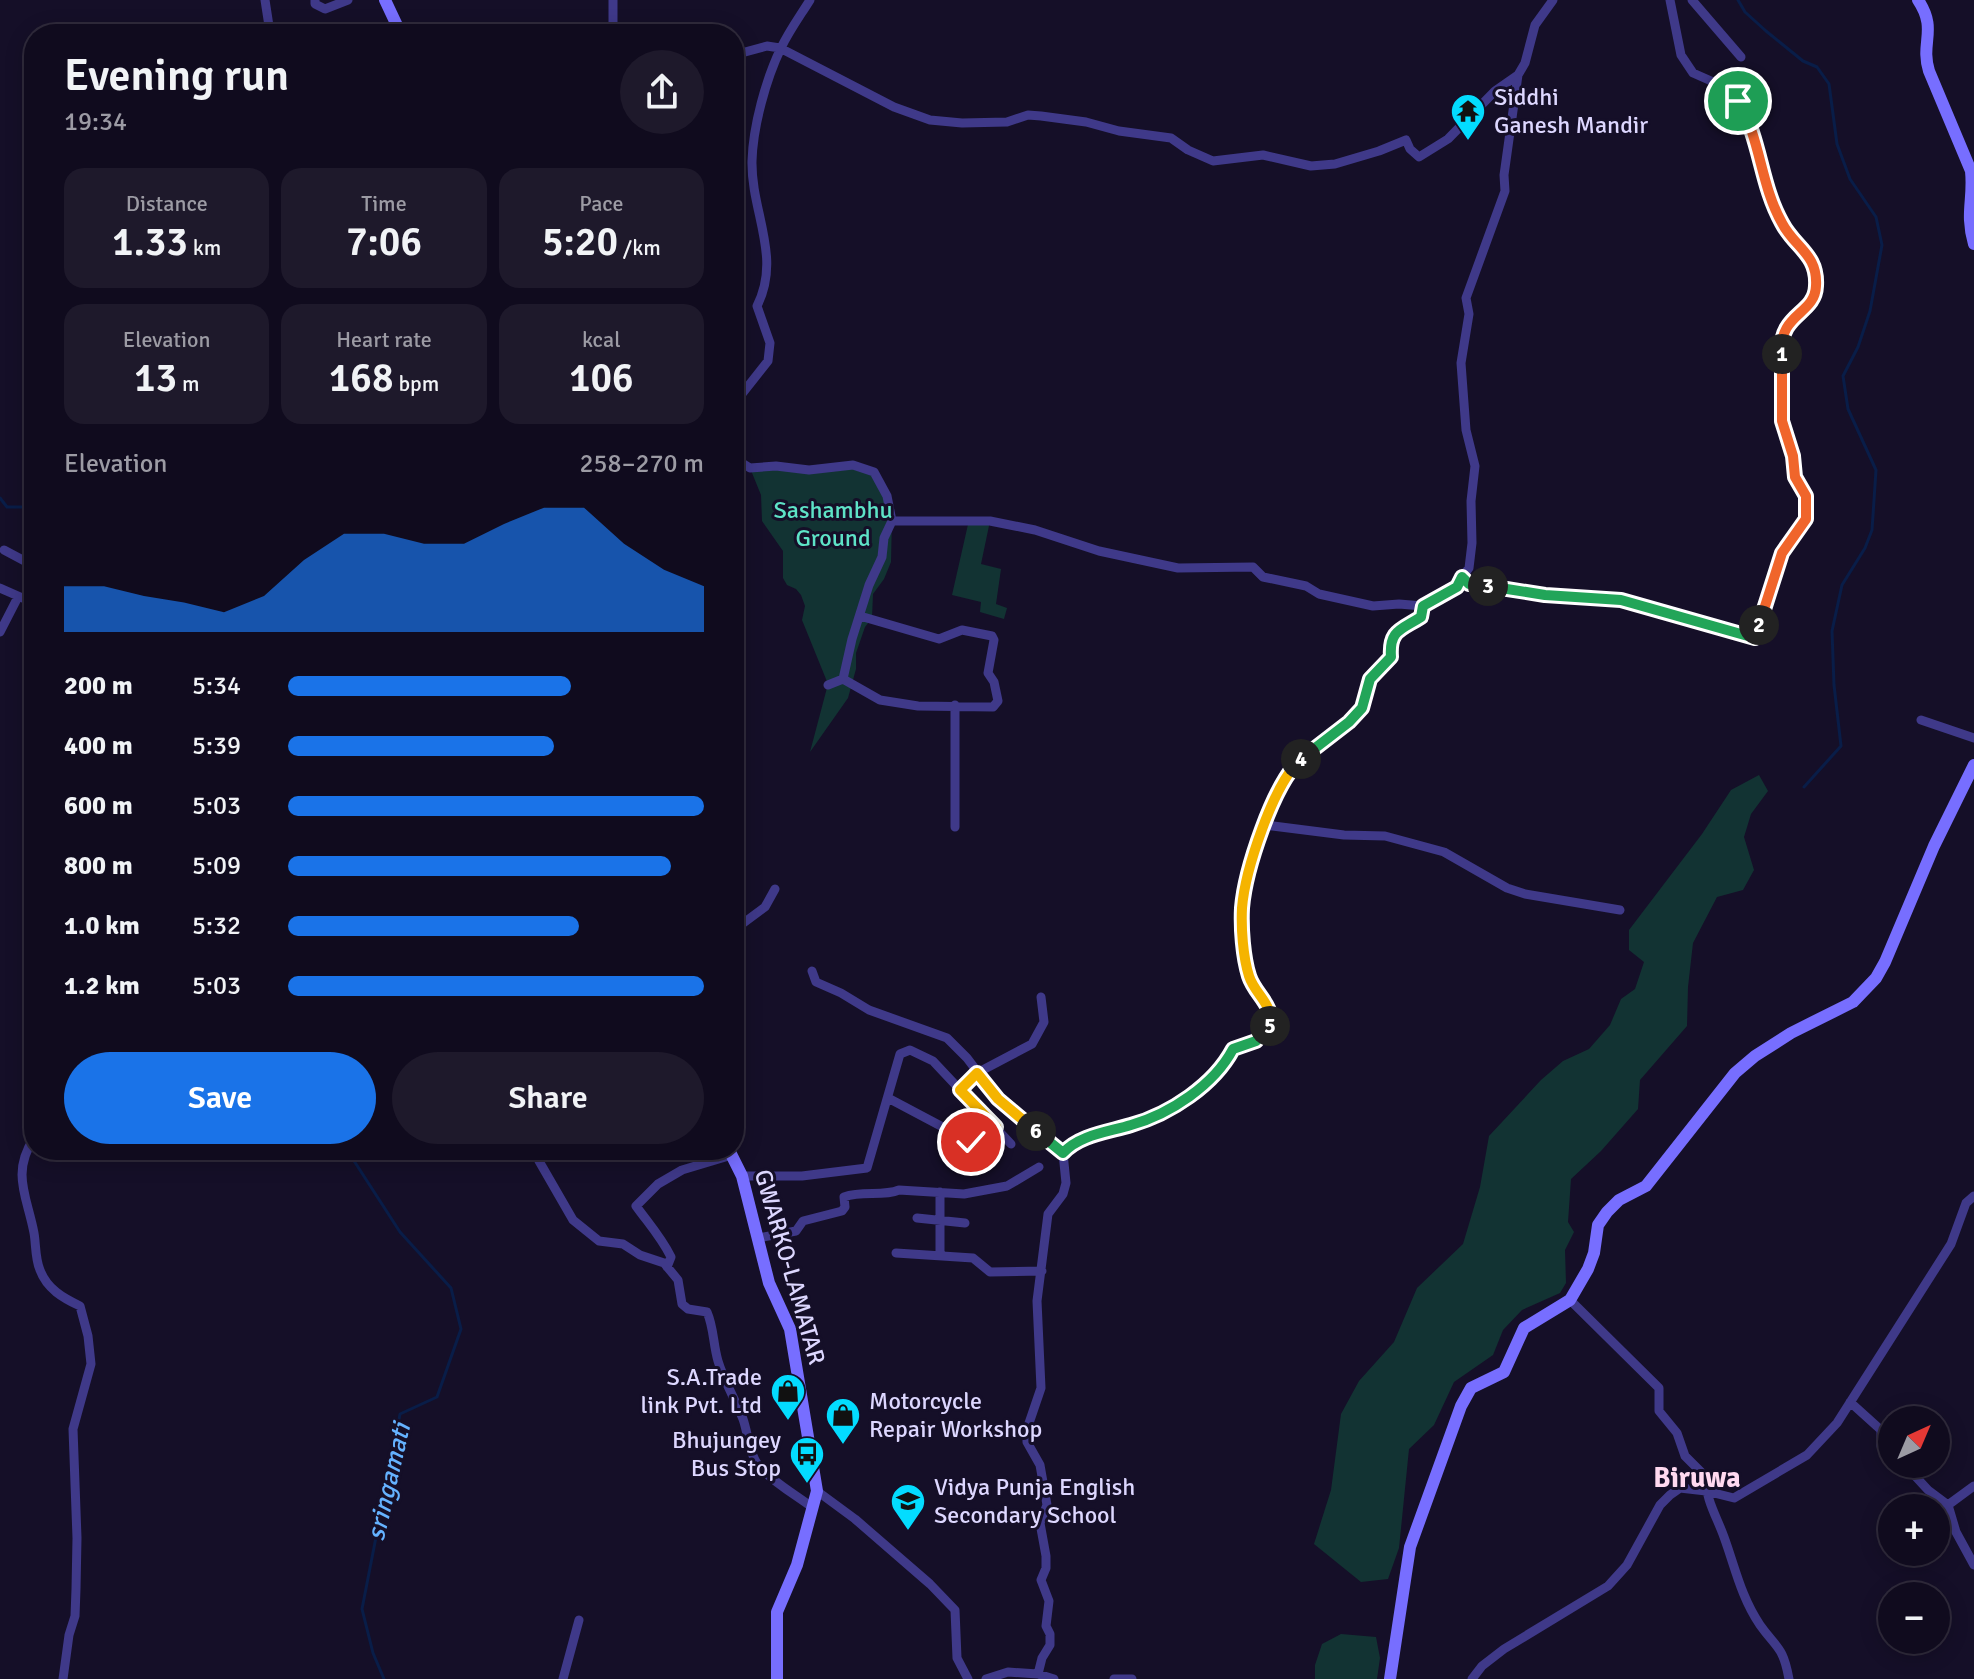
<!DOCTYPE html>
<html lang="en">
<head>
<meta charset="utf-8">
<style>
	body { margin:0; font-family:Signika,sans-serif; background:#1e192b; color:#f1f3f6; height:100vh; display:flex; flex-direction:column; font-size:30px; white-space:nowrap }
	* { box-sizing:border-box; margin:0 }
	p { font-size:26px; color:#9c9ba4 }
	.icon { flex:none; width:44px; height:44px; fill:none; stroke:currentColor; stroke-width:2; stroke-linecap:round; stroke-linejoin:round }
	.map { position:relative; flex:1; overflow:hidden }
	.drawer { position:absolute; left:24px; top:24px; width:720px; height:1136px; display:flex; flex-direction:column; background:#100b1e; border-radius:32px; box-shadow:0 4px 20px #0003,0 0 0 2px #302b3c }
	.drawer>* { flex:none }
	.needle { width:52px; rotate:44deg }
	.fabs { position:absolute; left:1878px; top:1406px; display:grid; gap:16px }
	.fabs a { display:grid; place-items:center; width:72px; height:72px; border-radius:50%; background:#100b1e; box-shadow:0 4px 20px #0003,0 0 0 2px #302b3c; font-size:40px }
	.pin { position:absolute; display:grid; place-items:center; width:68px; height:68px; color:#fff; margin:-34px; border:4px solid #fff; border-radius:50%; box-shadow:0 2px 8px #0007 }
	.km { position:absolute; width:40px; height:40px; margin:-20px; border-radius:50%; background:#222; color:#fff; font-size:22px; line-height:40px; text-align:center }
	.round { display:grid; place-items:center; flex:none; width:84px; height:84px; border-radius:42px; background:#1e192b }
	.headline { display:flex; align-items:center; justify-content:space-between; height:136px; padding:0 40px }
	h1 { font-size:44px; font-weight:600; line-height:60px }
	.stats { display:grid; grid-template-columns:repeat(3,1fr); gap:12px; height:136px; padding:8px 40px }
	.stats div { display:grid; align-content:center; border-radius:20px; background:#1e192b; text-align:center }
	.stats b { font-size:40px; font-weight:600 }
	.stats small { font-size:22px; font-weight:400 }
	.stats p { font-size:22px }
	.chart { height:224px; padding:16px 40px }
	.chart p { display:flex; justify-content:space-between }
	.chart svg { width:100%; height:144px; margin-top:8px; fill:#1a73e8; opacity:.7 }
	.action { display:flex; gap:16px; margin-top:auto; padding:16px 40px }
	.action a { flex:1; height:92px; border-radius:48px; background:#1a73e8; color:#fff; font-size:32px; font-weight:600; line-height:92px; text-align:center }
	.action a+a { background:#1e192b; color:#f1f3f6 }
	ul { padding:0 40px; list-style:none; font-size:26px }
	li { display:grid; grid-template-columns:128px 96px 1fr; align-items:center; height:60px }
	li i { height:20px; border-radius:10px; background:#1a73e8 }
	.map>svg:first-child { display:block }
</style>
</head>
<body>
<div class="map">
<svg width="1974" height="1679" viewBox="0 0 1974 1679">
	<rect width="100%" height="100%" fill="#150f28"/>
	<path fill="#123333" d="M853 465 874 472 892 516 891 562 884 579 873 594 872 618 865 627 856 653V669L848 698 810 752 828 684 802 620 805 606 801 595 796 589 787 585 783 578V551L762 521 761 495 750 468Z
		M969 520 990 521 981 564 1001 569 996 604 1007 608 1004 619 980 612 981 602 952 595Z
		M1759 775 1768 791 1751 814 1744 837 1754 870 1743 890 1717 897 1693 943 1688 987 1687 1026 1640 1080 1638 1109 1601 1151 1571 1179 1568 1222 1574 1232 1565 1250 1566 1283 1560 1293 1522 1310 1503 1330 1493 1355 1454 1382 1434 1425 1409 1449 1399 1548 1388 1579 1361 1582 1314 1544 1331 1490 1341 1414 1359 1381 1394 1342 1417 1288 1463 1244 1480 1187 1489 1136 1541 1080 1563 1061 1589 1049 1610 1025 1621 999 1635 989 1644 962 1629 950V930L1702 834 1731 790Z
		M1341 1634 1376 1637 1380 1658 1377 1679H1315V1665L1322 1644Z"/>
	<g fill="none" stroke-linecap="round" stroke-linejoin="round">
		<path stroke="#091d48" stroke-width="3" d="M1738 0 1745 12 1766 31 1803 61 1817 67 1829 84 1837 144 1850 179 1876 217 1882 245 1870 311 1858 347 1843 376 1848 409 1876 470 1872 530 1865 548 1842 585 1832 631 1834 685 1841 746 1804 787
			M0 498 7 507H34
			M347 1150 400 1232 451 1288 461 1329 437 1397 400 1414 362 1609 373 1653 384 1679"/>
		<path stroke="#3f3989" stroke-width="9" d="M265 0 269 26 265 34
			M315 0V4L325 9 348 0
			M613 0V34
			M1692 0 1741 57
			M734 55 767 46 780 48 894 107 930 120 962 123 1007 122 1028 115 1041 116 1086 122 1119 131 1171 138 1188 150 1213 161 1263 155 1311 166 1335 164 1379 151 1406 140 1410 149 1419 157 1448 139 1495 91 1518 75 1525 63 1535 25 1553 0
			M734 404 768 361 770 343 757 306C782 257 751 212 752 161 753 126 766 79 781 48 789 31 800 16 810 0
			M734 458 750 468 776 466 809 470 853 465 874 472 887 496 892 521H990L1035 530 1099 551 1178 568 1253 567 1263 577 1306 586 1319 594 1373 606 1399 604 1423 606 1457 587 1462 577 1469 584 1545 595 1621 600 1755 638 1782 553 1806 519V496L1795 477 1793 456 1782 421 1784 380 1781 344 1786 325 1811 302 1816 290V268L1811 257 1795 245 1781 222 1764 180 1756 139 1738 101 1727 88 1693 73 1681 55 1670 0
			M4 550 34 566
			M1462 577 1469 568 1472 543 1471 501 1475 466 1466 430 1461 363 1469 314 1466 298 1505 191 1504 175 1518 75
			M0 588 34 603
			M0 632 18 597
			M843 679 880 700 918 706 993 707 998 701 994 682 988 673 994 640 992 636 962 630 939 639 860 616
			M828 685 843 679 852 639 869 585 882 557 884 538 892 521
			M955 705V827
			M1921 720 1974 738
			M1265 825 1344 835 1385 836 1444 852 1507 888 1525 894 1620 910
			M734 930 765 907 775 889
			M812 971 816 982 841 993 869 1010 947 1038 967 1058 998 1099 1063 1153
			M960 1090 977 1073 1032 1044 1044 1022 1041 997
			M888 1098 971 1142H983L996 1127
			M34 1138C11 1173 27 1196 34 1233 36 1244 35 1259 40 1270 47 1289 63 1298 80 1306L88 1336 91 1364 73 1429 77 1538 76 1589 75 1616 69 1635 63 1679
			M539 1150V1161L573 1220 599 1241 623 1244 640 1255 664 1263 678 1280 682 1304 688 1309 707 1312C714 1328 713 1344 718 1361 724 1381 735 1399 743 1419 748 1433 749 1454 759 1466 771 1481 796 1495 813 1508
			M742 1176H802L867 1168 900 1054 910 1050 933 1061 1011 1144
			M917 1218 965 1223
			M758 1238 796 1231 803 1221 842 1211 845 1207 844 1197C863 1190 882 1197 899 1190L964 1194 1007 1186 1039 1167
			M896 1253 973 1258 990 1272 1042 1271
			M940 1256V1192
			M667 1267 671 1257C661 1237 649 1224 636 1206L658 1184 682 1170 732 1155
			M1570 1300 1659 1388V1411L1677 1433 1685 1456 1706 1477C1705 1499 1717 1517 1724 1537 1735 1567 1741 1597 1760 1625 1777 1649 1783 1646 1789 1679
			M1850 1402 1881 1430V1446L1892 1457
			M1904 1464 1928 1490 1948 1505
			M1974 1486 1948 1505 1956 1532 1974 1565
			M817 1491 855 1519 930 1584 955 1610 957 1658 968 1679
			M563 1679 579 1620
			M986 1679 1008 1672 1038 1674
			M1054 1679 1038 1674 1042 1658 1050 1645V1634L1046 1626 1049 1601 1041 1580 1046 1568V1556L1040 1523 1047 1505 1040 1465 1027 1442V1429L1041 1388 1037 1301 1048 1214 1063 1194 1066 1183 1063 1153C1080 1135 1108 1132 1131 1125 1170 1114 1213 1085 1233 1049 1253 1041 1271 1038 1272 1013L1249 978 1242 910 1249 870 1283 781 1296 764 1349 722 1362 708 1370 679 1391 657C1389 630 1401 631 1421 617L1423 606
			M1114 1679H1132
			M1472 1679 1482 1666 1504 1649 1608 1586 1627 1565 1660 1505 1670 1495 1680 1488 1706 1491 1734 1498 1807 1455 1837 1423 1951 1244 1966 1203 1974 1196"/>
		<path stroke="#776eff" stroke-width="12" d="M385 0 401 34
			M1918 0C1938 30 1920 42 1929 71L1971 171C1974 199 1965 213 1974 244
			M729 1150 742 1176 769 1283 790 1329 817 1491 797 1565 777 1612V1679
			M1390 1679 1410 1547 1461 1406 1471 1388 1504 1372 1524 1328 1570 1300 1588 1269 1594 1253 1598 1225 1607 1212 1619 1200 1646 1186 1735 1073 1755 1056 1791 1033 1853 1002 1876 978 1885 962 1934 846 1974 765"/>
	</g>
	<g fill="none" stroke-linecap="round" stroke-linejoin="round">
		<g stroke="#fff" stroke-width="16">
			<path id="split-1" d="M1738 101C1761 139 1760 184 1782 223 1795 248 1818 254 1816 286 1815 315 1778 313 1782 354"/>
		</g>
		<g stroke="#fff" stroke-width="16">
			<path id="split-2" d="M1759 625 1782 553 1806 519V496L1795 477 1793 456 1782 421V354"/>
		</g>
		<g stroke="#fff" stroke-width="16">
			<path id="split-3" d="M1488 586 1545 595 1621 600 1755 638 1759 625"/>
		</g>
		<g stroke="#fff" stroke-width="16">
			<path id="split-4" d="M1301 759 1349 722 1362 708 1370 679 1391 657C1389 630 1401 630 1421 617L1423 606 1457 587 1462 577 1469 584 1488 586"/>
		</g>
		<g stroke="#fff" stroke-width="16">
			<path id="split-5" d="M1270 1026C1274 1004 1255 995 1249 976 1243 957 1241 928 1242 908 1245 871 1273 784 1301 759"/>
		</g>
		<g stroke="#fff" stroke-width="16">
			<path id="split-6" d="M1036 1131 1063 1153C1079 1135 1108 1132 1131 1125 1170 1114 1214 1085 1233 1049L1256 1041 1270 1026"/>
		</g>
		<g stroke="#fff" stroke-width="16">
			<path id="split-7" d="M971 1142H983L996 1127 960 1090 977 1073 998 1099 1036 1131"/>
		</g>
		<use href="#split-1" stroke="#f0652b" stroke-width="10"/>
		<use href="#split-2" stroke="#f0652b" stroke-width="10"/>
		<use href="#split-3" stroke="#22a559" stroke-width="10"/>
		<use href="#split-4" stroke="#22a559" stroke-width="10"/>
		<use href="#split-5" stroke="#f5b400" stroke-width="10"/>
		<use href="#split-6" stroke="#22a559" stroke-width="10"/>
		<use href="#split-7" stroke="#f5b400" stroke-width="10"/>
	</g>
	<defs>
		<g id="temple-pin" transform="scale(1.8)"><path d="M0 17L-7.5 6A9.5 9.5 0 1 1 7.5 6Z" fill="#03dcff" stroke="#150f28"/><path d="M0-6L5-2H3V0L6.5 2.5H4V6H1.5V3h-3V6H-4V2.5H-6.5L-3 0V-2H-5Z" fill="#111"/></g>
		<g id="shop-pin" transform="scale(1.8)"><path d="M0 17L-7.5 6A9.5 9.5 0 1 1 7.5 6Z" fill="#03dcff" stroke="#150f28"/><path d="M-5-2.5h2.3a2.7 3.5 0 0 1 5.4 0H5L5.5 6h-11ZM-1.5-2.5h3a1.5 2.3 0 0 0-3 0Z" fill="#111"/></g>
		<g id="bus-pin" transform="scale(1.8)"><path d="M0 17L-7.5 6A9.5 9.5 0 1 1 7.5 6Z" fill="#03dcff" stroke="#150f28"/><path d="M-5-6H5V4H4V6H2V4H-2V6H-4V4H-5ZM-3.5-4V0h7V-4ZM-3.5 1.2v1.5H-2V1.2ZM2 1.2v1.5H3.5V1.2Z" fill="#111"/></g>
		<g id="school-pin" transform="scale(1.8)"><path d="M0 17L-7.5 6A9.5 9.5 0 1 1 7.5 6Z" fill="#03dcff" stroke="#150f28"/><path d="M0-5L7-2L0 1L-7-2ZM-4 1L0 2.5L4 1V4Q0 6-4 4Z" fill="#111"/></g>
	</defs>
	<g fill-rule="evenodd">
		<use href="#temple-pin" x="1468" y="111"/>
		<use href="#shop-pin" x="788" y="1391"/>
		<use href="#shop-pin" x="843" y="1415"/>
		<use href="#bus-pin" x="807" y="1454"/>
		<use href="#school-pin" x="908" y="1501"/>
	</g>
	<g text-anchor="middle" dominant-baseline="central" stroke-width="6" stroke-linejoin="round" paint-order="stroke">
		<g font-size="24" fill="#ddd7ff" stroke="#150f28" text-anchor="start">
			<text x="1494" y="97">Siddhi<tspan x="1494" dy="28">Ganesh Mandir</tspan></text>
			<text x="762" y="1377" text-anchor="end">S.A.Trade<tspan x="762" dy="28">link Pvt. Ltd</tspan></text>
			<text x="869" y="1401">Motorcycle<tspan x="869" dy="28">Repair Workshop</tspan></text>
			<text x="781" y="1440" text-anchor="end">Bhujungey<tspan x="781" dy="28">Bus Stop</tspan></text>
			<text x="934" y="1487">Vidya Punja English<tspan x="934" dy="28">Secondary School</tspan></text>
		</g>
		<g font-size="24" fill="#5ee3c7" stroke="#150f28">
			<text x="833" y="510">Sashambhu<tspan x="833" dy="28">Ground</tspan></text>
		</g>
		<g font-size="24" fill="#ddd7ff" stroke="#150f28">
			<text transform="translate(790 1267) rotate(74)">GWARKO-LAMATAR</text>
		</g>
		<g font-size="26" font-style="italic" fill="#65b2ff" stroke="#150f28">
			<text transform="translate(389 1482) rotate(-77)">sringamati</text>
		</g>
		<g font-size="28" font-weight="bold" fill="#ffd9f0" stroke="#150f28">
			<text x="1697" y="1478">Biruwa</text>
		</g>
	</g>
</svg>
<div class="fabs">
<a><svg class="needle" viewBox="-14 -14 28 28"><path d="M0-13l5 13h-10z" fill="#e53935"/><path d="M0 13l5-13h-10z" fill="#9c9ba4"/></svg></a>
<a>+</a>
<a>−</a>
</div>
<div class="pin" style="left:1738px;top:101px;background:#1e9e55"><svg class="icon" aria-label="arrive" viewBox="0 0 24 24"><path d="M6 21V4h12l-3 4 3 4H6"/></svg></div>
<div class="pin" style="left:971px;top:1142px;background:#d93025"><svg class="icon" aria-label="check" viewBox="0 0 24 24"><path d="M5 12l5 5 9-10"/></svg></div>
<b class="km" style="left:1782px;top:354px">1</b>
<b class="km" style="left:1759px;top:625px">2</b>
<b class="km" style="left:1488px;top:586px">3</b>
<b class="km" style="left:1301px;top:759px">4</b>
<b class="km" style="left:1270px;top:1026px">5</b>
<b class="km" style="left:1036px;top:1131px">6</b>
<section class="drawer">
<div class="headline"><div><h1>Evening run</h1><p>19:34</p></div><a class="round"><svg class="icon" aria-label="share" viewBox="0 0 24 24"><path d="M12 15V3M7 8l5-5 5 5M5 13v7h14v-7"/></svg></a></div>
<div class="stats">
<div><p>Distance</p><b>1.33<small> km</small></b></div>
<div><p>Time</p><b>7:06</b></div>
<div><p>Pace</p><b>5:20<small> /km</small></b></div>
</div>
<div class="stats">
<div><p>Elevation</p><b>13<small> m</small></b></div>
<div><p>Heart rate</p><b>168<small> bpm</small></b></div>
<div><p>kcal</p><b>106</b></div>
</div>
<div class="chart"><p><span>Elevation</span>258–270 m</p>
<svg viewBox="0 0 160 44" preserveAspectRatio="none"><path d="M0 44V30L10 30L20 33L30 35L40 38L50 33L60 22L70 14L80 14L90 17L100 17L110 11L120 6L130 6L140 17L150 25L160 30V44z"/></svg>
</div>
<ul>
<li><b>200 m</b>5:34<i style="width:68%"></i></li>
<li><b>400 m</b>5:39<i style="width:64%"></i></li>
<li><b>600 m</b>5:03<i style="width:100%"></i></li>
<li><b>800 m</b>5:09<i style="width:92%"></i></li>
<li><b>1.0 km</b>5:32<i style="width:70%"></i></li>
<li><b>1.2 km</b>5:03<i style="width:100%"></i></li>
</ul>
<div class="action"><a>Save</a><a>Share</a></div>
</section>
</div>
</body>
</html>
